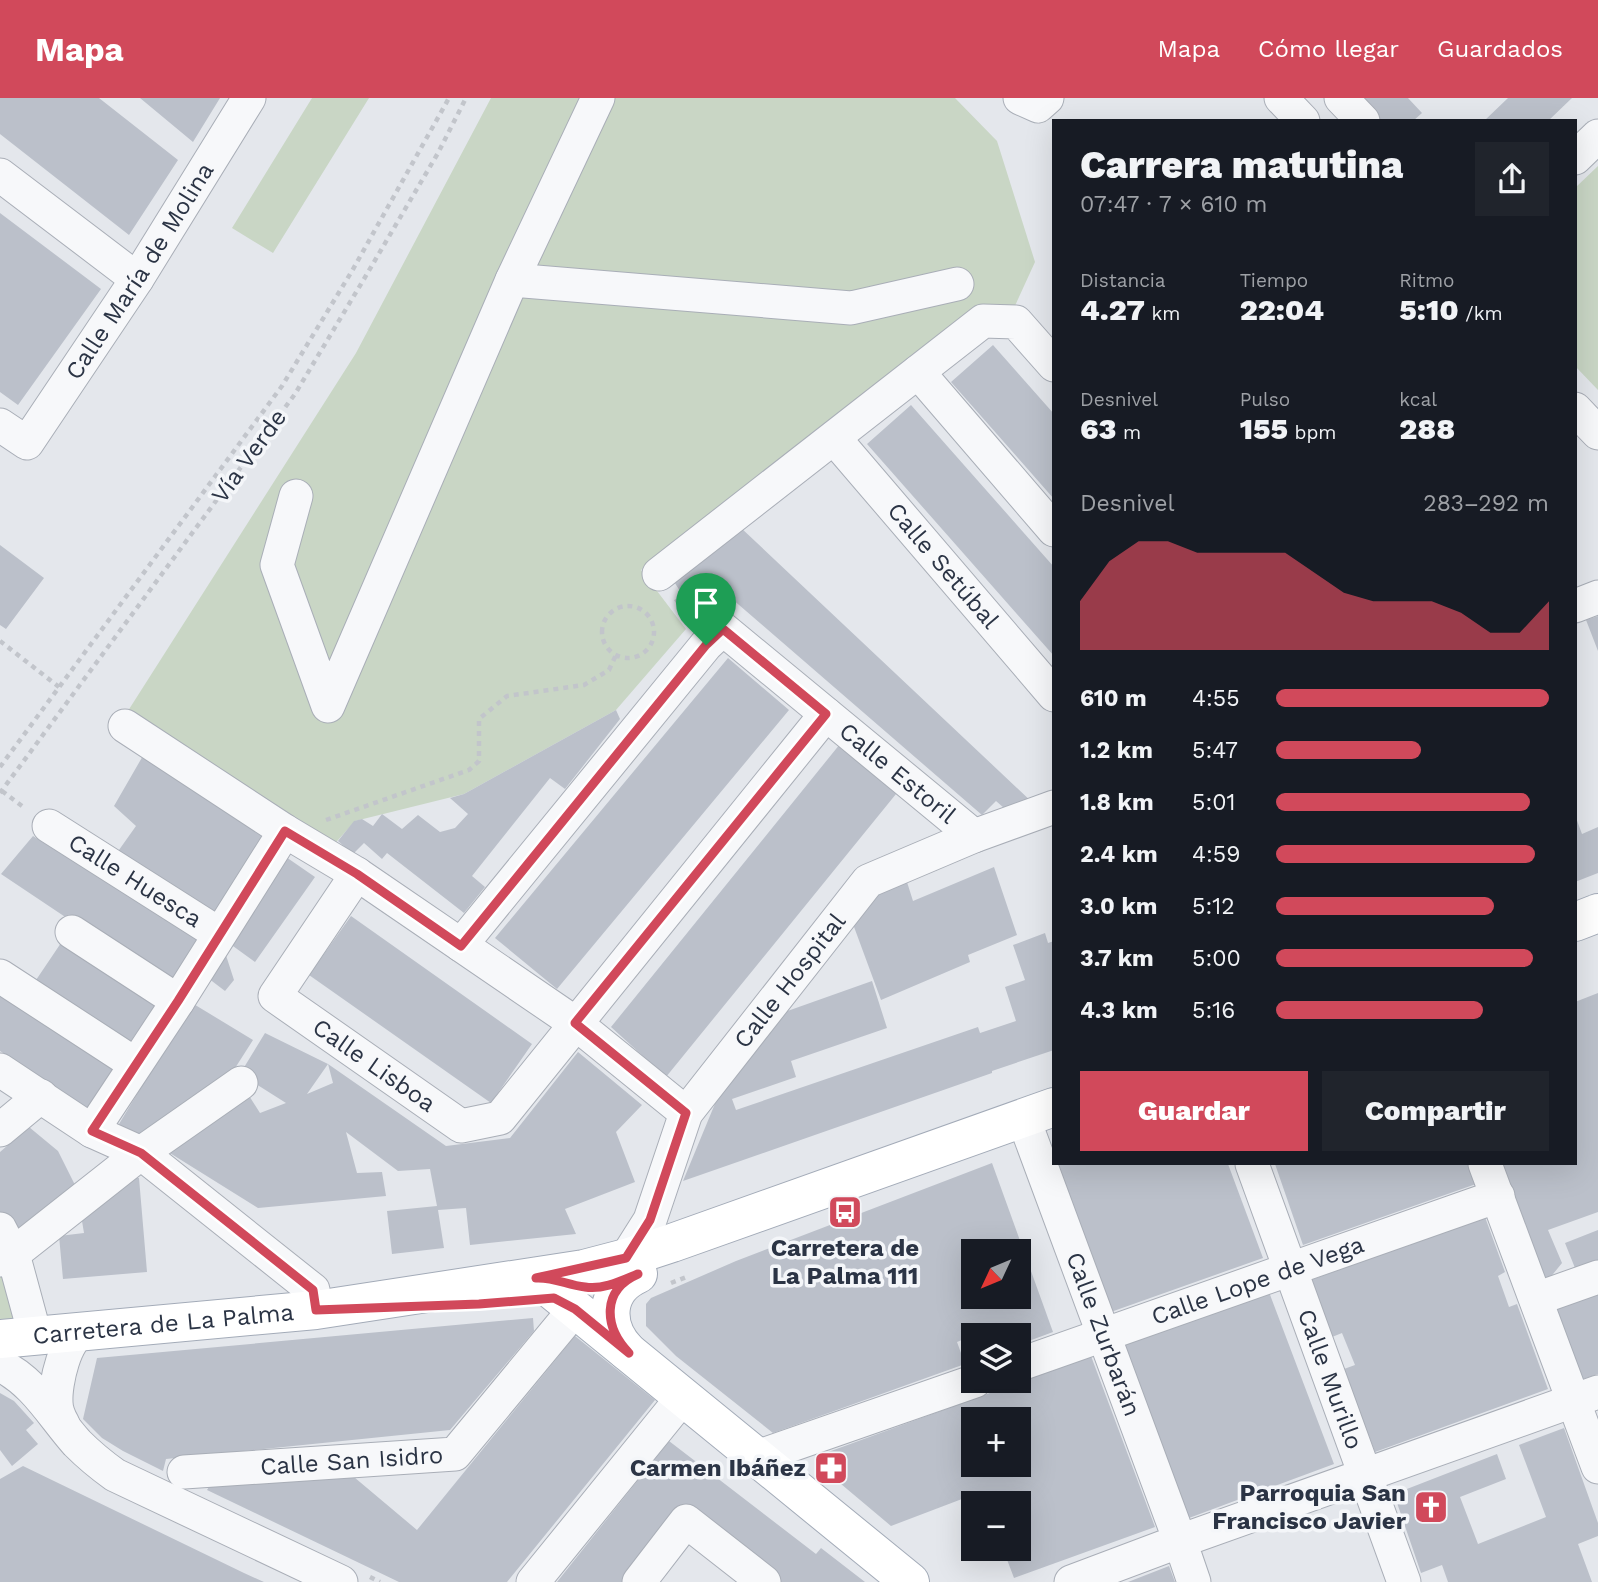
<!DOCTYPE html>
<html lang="es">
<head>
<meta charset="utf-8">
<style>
	body { margin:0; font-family:"Work Sans",sans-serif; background:#20242c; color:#f1f3f6; height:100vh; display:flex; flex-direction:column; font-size:26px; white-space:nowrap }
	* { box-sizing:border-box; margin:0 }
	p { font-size:23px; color:#9ea1a6 }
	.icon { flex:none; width:38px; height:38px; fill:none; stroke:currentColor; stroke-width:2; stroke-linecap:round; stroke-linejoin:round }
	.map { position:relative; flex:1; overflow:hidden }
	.panel { position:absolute; left:1052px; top:21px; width:525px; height:1046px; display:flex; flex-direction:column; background:#171b24; border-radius:0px; box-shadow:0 7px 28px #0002 }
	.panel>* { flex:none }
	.needle { width:46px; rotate:226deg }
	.fabs { position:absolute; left:961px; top:1141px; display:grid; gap:14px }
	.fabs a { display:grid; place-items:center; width:70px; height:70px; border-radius:0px; background:#171b24; box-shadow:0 7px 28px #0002; font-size:35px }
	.pin { position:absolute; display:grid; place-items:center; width:60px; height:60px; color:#fff; margin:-72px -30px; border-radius:50% 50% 50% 0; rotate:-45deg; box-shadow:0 0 7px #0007 }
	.pin .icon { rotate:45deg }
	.round { display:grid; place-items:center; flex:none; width:74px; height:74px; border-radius:0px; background:#20242c }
	.summary { display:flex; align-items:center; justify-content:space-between; height:119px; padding:0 28px }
	h1 { font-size:38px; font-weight:800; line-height:52px }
	.stats { display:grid; grid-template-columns:repeat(3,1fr); gap:10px; height:119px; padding:7px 28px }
	.stats div { display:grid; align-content:center }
	.stats b { font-size:30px; font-weight:800 }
	.stats small { font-size:19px; font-weight:400 }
	.stats p { font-size:19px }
	.chart { height:196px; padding:14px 28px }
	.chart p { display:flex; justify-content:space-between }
	.chart svg { width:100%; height:126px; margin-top:7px; fill:#d1495b; opacity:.7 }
	.cta { display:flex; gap:14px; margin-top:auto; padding:14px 28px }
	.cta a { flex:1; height:80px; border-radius:0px; background:#d1495b; color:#fff; font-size:28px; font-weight:800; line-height:80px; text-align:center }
	.cta a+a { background:#20242c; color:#f1f3f6 }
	ul { padding:0 28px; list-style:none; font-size:23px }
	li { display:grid; grid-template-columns:112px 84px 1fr; align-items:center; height:52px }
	li i { height:18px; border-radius:9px; background:#d1495b }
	header { display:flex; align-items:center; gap:42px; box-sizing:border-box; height:98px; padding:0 35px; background:#d1495b; color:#fff }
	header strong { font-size:33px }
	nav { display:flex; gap:38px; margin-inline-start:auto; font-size:24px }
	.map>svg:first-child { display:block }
</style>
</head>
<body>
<header>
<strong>Mapa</strong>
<nav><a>Mapa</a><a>Cómo llegar</a><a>Guardados</a></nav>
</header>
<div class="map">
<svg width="1598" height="1484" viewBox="0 0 1598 1484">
	<rect width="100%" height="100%" fill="#e4e7ec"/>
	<path fill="#c9d6c5" d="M312 0H369L273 155 232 130Z
		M491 0H955L997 43 1035 164 1014 210 996 207 971 211 641 472 686 531 616 612 464 696 355 723 330 751 126 616 356 255Z
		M1598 68V292L1575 268V90Z
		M0 1169 24 1219 0 1225Z"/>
	<path fill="#bbc0ca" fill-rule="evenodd" d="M0 0H99L178 62 129 137 0 36Z
		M140 0H220L193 44Z
		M1354 0H1408L1422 15 1413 23H1375Z
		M1508 0H1572L1548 23H1484Z
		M0 115 101 191 18 307 0 294Z
		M993 247 1054 316V401L951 284Z
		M911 307 1054 469V558L867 346Z
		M740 429 1034 706 1012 717 996 703 982 717 724 494 700 525 673 482Z
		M0 447 44 480 6 531 0 527Z
		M1598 518V553L1586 522Z
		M728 560 789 612 557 891 495 840Z
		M616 612 620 621 565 691 550 680 472 778 485 789 464 815 387 755 382 761 364 745 353 756 338 743 354 723 362 721 373 728 382 716 402 731 418 717 440 734 455 730 468 716 450 700 464 696Z
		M840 646 896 696 666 979 611 929Z
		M144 656 268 738 212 822 114 759 136 728 114 708Z
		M1575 717 1582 736 1598 729V775L1575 784Z
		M33 738 200 843 170 889 1 776Z
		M286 759 315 779 255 864 226 843Z
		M994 769 1017 837 968 857 970 864 881 902 850 818 872 796 907 784 913 803Z
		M351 818 532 946 491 1005 309 877Z
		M1045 835 1048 845 1054 843V952L992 973V975L683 1083 719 996 779 916 872 883 887 930 791 963 796 979 732 1001 736 1012 978 929 980 935 1016 923 1005 889 1025 882 1013 847Z
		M63 842 157 905 128 947 34 885Z
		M222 845 234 882 225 893 204 877Z
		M0 892 117 969 89 1011 0 953Z
		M1598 895V1114L1548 1132 1562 1165 1545 1186 1500 1066H1575V904Z
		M192 905 253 942 230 978 141 1042 119 1026Z
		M265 935 328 966 307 996 333 985 328 966 446 1048 510 1040 578 954 642 1007 616 1034 635 1084 565 1111 576 1136 470 1147 466 1110 438 1112 444 1150 392 1156 387 1113 437 1108 430 1071 398 1073 346 1034 357 1075 382 1074 386 1098 258 1110 157 1047 241 985 260 1015 286 1005 240 976Z
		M29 1029 58 1053 75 1087 12 1137 0 1114V1054Z
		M992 1065 1053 1234 1018 1247V1237H1002L998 1227 957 1244 965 1266 773 1335 676 1258 646 1228V1206L651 1200 736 1163ZM973 1153H1018V1199H973Z
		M1054 1066H1228L1263 1160 1108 1215Z
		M1275 1066H1468L1476 1086 1303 1147Z
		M123 1080H139L147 1174 63 1181 59 1138 84 1135 81 1117Z
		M1485 1119 1505 1174 1498 1178 1509 1209 1517 1206 1548 1291 1375 1354 1344 1271 1355 1267 1342 1235 1332 1239 1311 1182Z
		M1598 1132V1167L1577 1175 1565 1145Z
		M1269 1194 1334 1366 1181 1423 1117 1250Z
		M1598 1195V1276L1577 1283 1551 1212Z
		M533 1220 534 1233 450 1332 166 1361 163 1373 123 1353 102 1340 83 1321 97 1260Z
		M575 1238 655 1302 507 1484H399L207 1392 210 1387 348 1374 417 1432Z
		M1091 1258 1155 1429 1014 1480 1003 1451H1018V1405H987L983 1393 891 1428 822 1370 820 1357ZM973 1321H1018V1367H973Z
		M0 1295 14 1303 34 1325 26 1332 38 1346 12 1368 0 1352Z
		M1564 1330 1598 1425V1438L1578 1446 1592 1484H1448L1442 1467 1421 1475 1394 1396 1497 1356 1506 1381 1460 1399 1478 1446 1546 1419 1519 1347Z
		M669 1343 816 1456 821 1450 865 1484H774L680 1415 627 1484H557Z
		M23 1368 244 1475 264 1484H0V1381Z
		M1169 1468 1175 1484H1128Z"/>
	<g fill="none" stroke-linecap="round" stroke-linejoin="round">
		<g stroke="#a9aeb7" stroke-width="35">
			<g id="minor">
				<path d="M1020 0 1038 8 1047 0"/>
				<path d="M1281 0 1303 23"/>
				<path d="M1341 0 1363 23"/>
				<path d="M1575 60 1598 38"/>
				<path d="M0 77 137 181"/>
				<path d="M512 182 851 210 957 186"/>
				<path d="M918 274 1054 432"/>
				<path d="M1575 311 1598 335"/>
				<path id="s1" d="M0 327 27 345 137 181 249 0"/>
				<path id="s2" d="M834 340 1054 597"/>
				<path d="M296 398 277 467 328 608 512 182 598 0"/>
				<path d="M659 476 983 223 1016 224 1054 267"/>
				<path d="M1575 508 1598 499"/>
				<path d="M125 628 285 733 357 776 575 925 686 1015"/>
				<path id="s3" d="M49 728 219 836"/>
				<path id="s4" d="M357 776 275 898 461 1028 500 1020 826 616"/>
				<path d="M72 834 178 903"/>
				<path id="s5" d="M461 847 706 547 723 531 974 738"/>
				<path d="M0 878 135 966"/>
				<path d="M0 972 92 1033 141 1055 313 1192 316 1212"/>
				<path id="s6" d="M1027 1030 1180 1443 1071 1484"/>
				<path d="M0 1032 41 998"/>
				<path d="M92 1033 178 903 285 733"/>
				<path id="s7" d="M1252 1066 1404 1484"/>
				<path d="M1485 1066 1598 1369"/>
				<path d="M0 1131 13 1156 35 1237"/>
				<path id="s8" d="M626 1160 650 1122 686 1015 868 783 974 738 1054 709"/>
				<path d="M0 1162 13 1156 141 1055 241 985"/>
				<path d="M1536 1201 1598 1179"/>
				<path d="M0 1267C35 1284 52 1317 77 1345 89 1357 101 1367 115 1377L341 1484"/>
				<path id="s9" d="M1018 1267 1498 1098"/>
				<path d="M63 1326C59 1319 56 1312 56 1304 55 1286 65 1238 84 1233"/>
				<path d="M757 1359 975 1283"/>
				<path id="s10" d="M184 1374 455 1356 575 1211"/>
				<path d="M533 1484 683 1299"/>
				<path d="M639 1484 686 1423 764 1484"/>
				<path d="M1194 1484 1180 1443 1598 1294"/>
			</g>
		</g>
		<g stroke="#a3abb8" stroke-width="40">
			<g id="major">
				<path d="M1575 824 1598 815"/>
				<path d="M536 1179 910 1484"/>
				<path id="s11" d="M0 1241 316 1212 584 1171 626 1160 672 1145 1054 1009"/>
				<path d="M627 1253C603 1228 604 1191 638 1176"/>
			</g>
		</g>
		<path stroke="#c2c5cb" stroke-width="4.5" stroke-dasharray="5 5" stroke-linecap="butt" d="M676 501 689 520
			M602 534a26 26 0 1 1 52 0a26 26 0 1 1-52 0Z
			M0 543 59 589
			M0 669 282 288 352 173 449 0
			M2 693 26 711
			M0 695 295 296 364 181 438 55 466 0
			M326 722 469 672 479 663V621L507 598 584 587 609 572 616 557
			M671 1185 689 1178
			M370 1479 380 1484"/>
		<use href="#minor" stroke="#f7f8fa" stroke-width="33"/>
		<use href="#major" stroke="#fff" stroke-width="38"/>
	</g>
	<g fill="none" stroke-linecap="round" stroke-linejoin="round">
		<g stroke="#fff" stroke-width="14">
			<path id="route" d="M723 531 826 616 575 925 686 1015 650 1122 626 1160 536 1180C554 1179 567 1187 585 1189 603 1192 621 1183 638 1176 601 1192 604 1229 629 1255L575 1211 554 1200 479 1206 316 1212 313 1192 141 1055 92 1033 178 903 285 733 357 776 461 848 706 547Z"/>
		</g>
		<use href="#route" stroke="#d1495b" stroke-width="9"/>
	</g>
	<defs>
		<g id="bus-square" transform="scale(1.75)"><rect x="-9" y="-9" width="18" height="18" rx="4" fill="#d1495b" stroke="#f4f6f9"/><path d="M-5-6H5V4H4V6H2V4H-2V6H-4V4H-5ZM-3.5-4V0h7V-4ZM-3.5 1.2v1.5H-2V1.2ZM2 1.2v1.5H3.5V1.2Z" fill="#fff"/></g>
		<g id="pharmacy-square" transform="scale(1.75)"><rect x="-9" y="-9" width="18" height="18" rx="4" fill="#d1495b" stroke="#f4f6f9"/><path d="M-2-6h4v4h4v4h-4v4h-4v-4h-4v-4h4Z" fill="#fff"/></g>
		<g id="church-square" transform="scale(1.75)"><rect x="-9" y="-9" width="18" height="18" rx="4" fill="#d1495b" stroke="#f4f6f9"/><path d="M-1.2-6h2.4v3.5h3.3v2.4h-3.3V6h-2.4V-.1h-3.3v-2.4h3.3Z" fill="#fff"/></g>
	</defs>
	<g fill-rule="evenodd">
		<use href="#bus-square" x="845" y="1114"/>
		<use href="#pharmacy-square" x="831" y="1370"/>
		<use href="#church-square" x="1431" y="1409"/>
	</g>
	<g text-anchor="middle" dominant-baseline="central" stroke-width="7" stroke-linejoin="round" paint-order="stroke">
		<g font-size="24" fill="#2b3445" stroke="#f4f6f9">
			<text stroke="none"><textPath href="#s1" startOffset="238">Calle María de Molina</textPath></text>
			<text transform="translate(249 358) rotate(-54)">Vía Verde</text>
			<text stroke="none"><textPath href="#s2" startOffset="168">Calle Setúbal</textPath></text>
			<text stroke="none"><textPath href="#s5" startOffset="637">Calle Estoril</textPath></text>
			<text stroke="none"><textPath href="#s3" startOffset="102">Calle Huesca</textPath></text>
			<text stroke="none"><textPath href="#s8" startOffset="326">Calle Hospital</textPath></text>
			<text stroke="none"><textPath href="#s4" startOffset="268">Calle Lisboa</textPath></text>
			<text stroke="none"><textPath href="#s9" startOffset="254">Calle Lope de Vega</textPath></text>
			<text stroke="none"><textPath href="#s11" startOffset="164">Carretera de La Palma</textPath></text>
			<text stroke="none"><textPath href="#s6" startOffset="220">Calle Zurbarán</textPath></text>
			<text stroke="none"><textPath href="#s7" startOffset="229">Calle Murillo</textPath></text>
			<text stroke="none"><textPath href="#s10" startOffset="168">Calle San Isidro</textPath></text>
		</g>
		<g font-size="24" font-weight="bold" fill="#2b3445" stroke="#f4f6f9" text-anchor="end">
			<text x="845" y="1150" text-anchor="middle">Carretera de<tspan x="845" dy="28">La Palma 111</tspan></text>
			<text x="806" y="1370">Carmen Ibáñez</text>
			<text x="1406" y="1395">Parroquia San<tspan x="1406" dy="28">Francisco Javier</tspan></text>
		</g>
	</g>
</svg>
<div class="fabs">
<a><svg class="needle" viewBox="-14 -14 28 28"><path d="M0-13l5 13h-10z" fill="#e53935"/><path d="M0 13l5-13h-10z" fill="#9ea1a6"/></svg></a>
<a><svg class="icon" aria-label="layers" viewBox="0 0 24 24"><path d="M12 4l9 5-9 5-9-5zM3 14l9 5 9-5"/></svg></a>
<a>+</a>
<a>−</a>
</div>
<div class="pin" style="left:706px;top:547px;background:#1e9e55"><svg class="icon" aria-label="arrive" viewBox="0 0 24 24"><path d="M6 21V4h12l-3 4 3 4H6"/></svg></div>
<section class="panel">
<div class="summary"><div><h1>Carrera matutina</h1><p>07:47 · 7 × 610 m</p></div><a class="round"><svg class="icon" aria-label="share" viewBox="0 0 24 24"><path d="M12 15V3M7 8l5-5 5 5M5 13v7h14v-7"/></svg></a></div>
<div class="stats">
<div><p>Distancia</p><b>4.27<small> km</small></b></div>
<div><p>Tiempo</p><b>22:04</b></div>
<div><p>Ritmo</p><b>5:10<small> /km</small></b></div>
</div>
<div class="stats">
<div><p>Desnivel</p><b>63<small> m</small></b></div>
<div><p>Pulso</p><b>155<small> bpm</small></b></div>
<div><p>kcal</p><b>288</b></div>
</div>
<div class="chart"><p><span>Desnivel</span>283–292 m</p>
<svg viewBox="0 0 160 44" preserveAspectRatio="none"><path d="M0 44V27L10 13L20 6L30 6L40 10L50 10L60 10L70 10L80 17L90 24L100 27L110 27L120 27L130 31L140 38L150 38L160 27V44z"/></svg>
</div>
<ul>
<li><b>610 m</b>4:55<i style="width:100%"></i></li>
<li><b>1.2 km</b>5:47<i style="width:53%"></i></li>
<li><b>1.8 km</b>5:01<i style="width:93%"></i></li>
<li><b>2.4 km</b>4:59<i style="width:95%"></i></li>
<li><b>3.0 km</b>5:12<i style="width:80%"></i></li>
<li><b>3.7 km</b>5:00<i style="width:94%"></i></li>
<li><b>4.3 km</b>5:16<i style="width:76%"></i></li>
</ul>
<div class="cta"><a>Guardar</a><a>Compartir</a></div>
</section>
</div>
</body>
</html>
